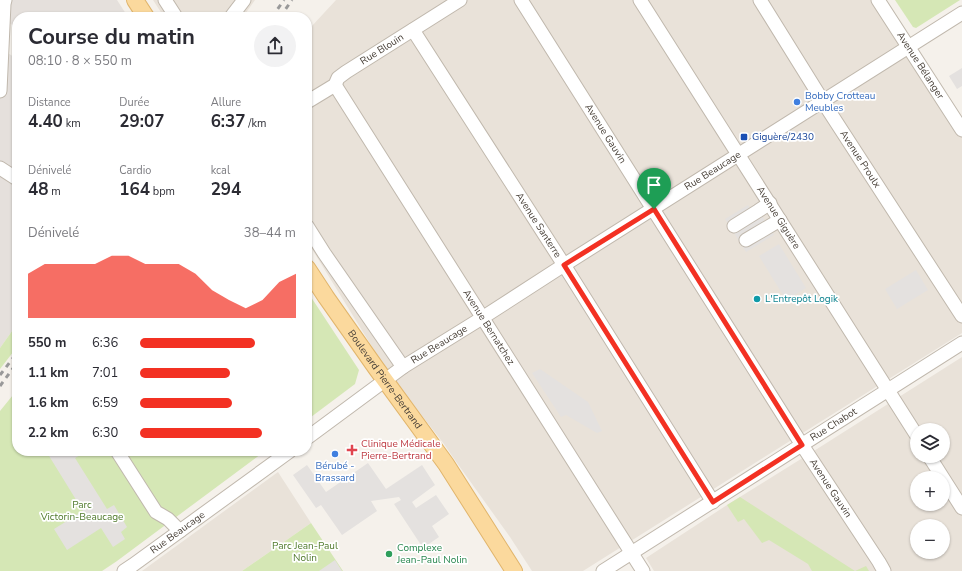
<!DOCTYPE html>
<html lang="fr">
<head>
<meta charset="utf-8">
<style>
	body { margin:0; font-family:"Nunito Sans",sans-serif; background:#f2f2f3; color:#2b2b33; height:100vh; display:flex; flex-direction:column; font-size:15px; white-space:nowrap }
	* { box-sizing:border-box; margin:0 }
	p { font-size:13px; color:#7c7c81 }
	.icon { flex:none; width:22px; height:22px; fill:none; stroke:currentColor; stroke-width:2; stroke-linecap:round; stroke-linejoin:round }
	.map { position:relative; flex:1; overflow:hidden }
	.sheet { position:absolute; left:12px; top:12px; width:300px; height:444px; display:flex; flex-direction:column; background:#fff; border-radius:16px; box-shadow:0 1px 3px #0004 }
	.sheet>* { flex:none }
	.tools { position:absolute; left:910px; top:423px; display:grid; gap:8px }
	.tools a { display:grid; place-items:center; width:40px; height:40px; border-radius:50%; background:#fff; box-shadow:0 1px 3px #0004; font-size:20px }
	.pin { position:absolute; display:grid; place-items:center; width:34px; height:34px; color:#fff; margin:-41px -17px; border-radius:50% 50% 50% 0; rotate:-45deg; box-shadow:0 0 4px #0007 }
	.pin .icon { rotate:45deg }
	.round { display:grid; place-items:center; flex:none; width:42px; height:42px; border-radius:21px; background:#f2f2f3 }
	.head { display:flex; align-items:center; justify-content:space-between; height:68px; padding:0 16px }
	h1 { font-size:22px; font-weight:700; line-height:30px }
	.metrics { display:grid; grid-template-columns:repeat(3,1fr); gap:6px; height:68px; padding:4px 16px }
	.metrics div { display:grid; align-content:center }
	.metrics b { font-size:17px; font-weight:700 }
	.metrics small { font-size:11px; font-weight:400 }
	.metrics p { font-size:11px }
	.chart { height:112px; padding:8px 16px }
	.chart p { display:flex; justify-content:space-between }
	.chart svg { width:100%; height:72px; margin-top:4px; fill:#f33123; opacity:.7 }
	ul { padding:0 16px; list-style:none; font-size:13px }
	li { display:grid; grid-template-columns:64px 48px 1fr; align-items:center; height:30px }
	li i { height:10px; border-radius:5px; background:#f33123 }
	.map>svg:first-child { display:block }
</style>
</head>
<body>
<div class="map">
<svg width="962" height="571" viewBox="0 0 962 571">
	<rect width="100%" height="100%" fill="#f5f1eb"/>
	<path fill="#e9e2d9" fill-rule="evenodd" d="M153 0H255L243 17H164Z
		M336 0H880L962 124V333L583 571H532L510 537 457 463 444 444 387 371 307 241V32L311 27Z
		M962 357V571H654L646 558 727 505 817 449ZM917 430H943V456H917ZM917 478H943V504H917ZM917 526H943V552H917Z
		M278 472 311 523 242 571H142Z"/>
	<path fill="#e5e0dc" d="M0 0H117L128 17H17V28L0 17Z
		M0 48 17 59V324L0 348Z"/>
	<path fill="#d5e7b5" d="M895 0H960L916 28 913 27Z
		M14 26 17 28V59L14 57Z
		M307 291 359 370 355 384 307 420Z
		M17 324V347L0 369V348Z
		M17 390V451H265L117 561 102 571H0V411Z
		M740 497 855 571 866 566 869 571H812L808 564 769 540 762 543 744 519 738 522 727 505Z
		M311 523 343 571H242Z"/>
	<path fill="#e4e1df" d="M962 68V86L957 89 949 76Z
		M748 205 752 212 758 209 774 235 746 252 725 219Z
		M779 244 806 288 786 300 759 256Z
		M916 270 928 290 897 309 885 289Z
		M540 369 588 402 602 431 597 433 566 415 561 417 532 373Z
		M46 451H87L75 458 107 509 114 505 127 527 121 532 125 539 113 547 101 528 67 550 54 529 83 511Z
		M368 463 386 489 422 465 435 485 412 502 416 508 436 495 449 514 432 526 439 537 423 548 394 504 401 500 399 497 371 501 377 511 342 535 321 505 316 508 293 475 307 465 326 492Z
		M335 560 342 571H319Z"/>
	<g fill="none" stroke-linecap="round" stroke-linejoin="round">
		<g stroke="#c0b8ad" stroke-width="15">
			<g id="minor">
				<path d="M165 0 176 17"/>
				<path id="s1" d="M521 0 802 445 879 562 884 571"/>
				<path id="s2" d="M640 0 917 436"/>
				<path id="s3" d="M760 0 829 111 962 316"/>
				<path id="s4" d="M878 0 962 130"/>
				<path d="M231 17 244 0"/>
				<path id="s5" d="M413 30 564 265 713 502"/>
				<path id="s6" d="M335 85 643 571"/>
				<path d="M0 91 4 4 5 0"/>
				<path id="s7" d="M307 102 335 85 338 78 346 72 460 0"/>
				<path d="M0 168 17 179"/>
				<path d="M307 226 324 253 403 367"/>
				<path d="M734 226 758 211 770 203"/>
				<path d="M746 240 780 220"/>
				<path id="s8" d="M307 438 403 367 482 318 564 265 962 13"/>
				<path d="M117 451 156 512 168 519 180 531"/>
				<path d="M929 456 962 508"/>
				<path id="s9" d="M124 571 133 565 290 451"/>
				<path id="s10" d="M603 571 962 343"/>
			</g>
		</g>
		<g stroke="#e1b56c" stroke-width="18">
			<g id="major">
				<path d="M135 0 146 17"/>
				<path id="s11" d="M307 268 326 297 376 368 446 464 514 571"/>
			</g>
		</g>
		<use href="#minor" stroke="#fff" stroke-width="13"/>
		<use href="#major" stroke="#fbd99d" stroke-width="16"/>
		<path stroke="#999" stroke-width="3" stroke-dasharray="5 5" stroke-linecap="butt" d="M272 17 284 0
			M280 17 292 0
			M0 375 17 353
			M0 386 17 363"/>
	</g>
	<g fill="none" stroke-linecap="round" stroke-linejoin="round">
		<g stroke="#fff" stroke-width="8">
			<path id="route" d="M654 209 802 445 713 502 564 265Z"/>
		</g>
		<use href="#route" stroke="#f33123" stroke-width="5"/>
	</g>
	<g fill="#3f7fe0" stroke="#fff" stroke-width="1.5">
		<circle cx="797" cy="102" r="4"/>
		<circle cx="335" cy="454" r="4"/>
	</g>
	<rect fill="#1a4fb4" stroke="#fff" stroke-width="1.5" x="740" y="133" width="8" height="8" rx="2"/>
	<circle fill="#0f9aa8" stroke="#fff" stroke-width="1.5" cx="757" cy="299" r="4"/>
	<path fill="#e0444e" stroke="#fff" stroke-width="1.5" d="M350 444h4v4h4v4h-4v4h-4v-4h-4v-4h4z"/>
	<circle fill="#2e9e5b" stroke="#fff" stroke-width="1.5" cx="389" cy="554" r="4"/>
	<g text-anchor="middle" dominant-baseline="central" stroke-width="3.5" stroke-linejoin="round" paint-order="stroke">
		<g font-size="10" fill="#494139" stroke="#fff">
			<text stroke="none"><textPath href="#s7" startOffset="93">Rue Blouin</textPath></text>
			<text stroke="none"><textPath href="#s4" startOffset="78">Avenue Bélanger</textPath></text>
			<text stroke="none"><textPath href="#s1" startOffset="158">Avenue Gauvin</textPath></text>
			<text stroke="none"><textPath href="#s3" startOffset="188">Avenue Proulx</textPath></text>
			<text stroke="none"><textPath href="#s8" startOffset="486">Rue Beaucage</textPath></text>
			<text stroke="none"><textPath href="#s2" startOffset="258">Avenue Giguère</textPath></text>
			<text stroke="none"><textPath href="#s5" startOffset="232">Avenue Santerre</textPath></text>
			<text stroke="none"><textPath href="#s6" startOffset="287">Avenue Bernatchez</textPath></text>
			<text stroke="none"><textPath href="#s8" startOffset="162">Rue Beaucage</textPath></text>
			<text stroke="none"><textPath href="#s11" startOffset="136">Boulevard Pierre-Bertrand</textPath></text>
			<text stroke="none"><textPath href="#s10" startOffset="273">Rue Chabot</textPath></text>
			<text stroke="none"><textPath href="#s1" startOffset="578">Avenue Gauvin</textPath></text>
			<text stroke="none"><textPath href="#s9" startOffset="66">Rue Beaucage</textPath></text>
		</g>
		<g font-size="10" fill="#366cbe" stroke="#fff" text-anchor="start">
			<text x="805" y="96">Bobby Crotteau<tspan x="805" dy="12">Meubles</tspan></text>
			<text x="335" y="466" text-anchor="middle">Bérubé -<tspan x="335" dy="12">Brassard</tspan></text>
		</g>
		<g font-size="10" fill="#164399" stroke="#fff" text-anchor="start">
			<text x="752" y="137">Giguère/2430</text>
		</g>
		<g font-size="10" fill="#0d838f" stroke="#fff" text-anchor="start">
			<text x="765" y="299">L'Entrepôt Logik</text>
		</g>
		<g font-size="10" fill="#be3a42" stroke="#fff" text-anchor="start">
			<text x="361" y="444">Clinique Médicale<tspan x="361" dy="12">Pierre-Bertrand</tspan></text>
		</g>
		<g font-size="10" fill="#507a2c" stroke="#fff">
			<text x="82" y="505">Parc<tspan x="82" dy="12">Victorin-Beaucage</tspan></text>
			<text x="305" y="546">Parc Jean-Paul<tspan x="305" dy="12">Nolin</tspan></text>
		</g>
		<g font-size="10" fill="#27864d" stroke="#fff" text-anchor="start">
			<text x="397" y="548">Complexe<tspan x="397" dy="12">Jean-Paul Nolin</tspan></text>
		</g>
	</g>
</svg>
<div class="tools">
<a><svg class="icon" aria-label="layers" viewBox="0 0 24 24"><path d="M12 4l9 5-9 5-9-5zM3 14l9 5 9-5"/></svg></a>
<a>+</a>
<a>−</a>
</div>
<div class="pin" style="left:654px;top:209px;background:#1e9e55"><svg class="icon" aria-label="arrive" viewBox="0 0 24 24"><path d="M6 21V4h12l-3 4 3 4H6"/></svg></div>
<section class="sheet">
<div class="head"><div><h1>Course du matin</h1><p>08:10 · 8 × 550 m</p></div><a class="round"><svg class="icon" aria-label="share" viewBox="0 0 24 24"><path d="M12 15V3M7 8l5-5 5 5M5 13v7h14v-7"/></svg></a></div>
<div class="metrics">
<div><p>Distance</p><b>4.40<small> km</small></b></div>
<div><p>Durée</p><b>29:07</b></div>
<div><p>Allure</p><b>6:37<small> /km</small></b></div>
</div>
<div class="metrics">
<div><p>Dénivelé</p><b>48<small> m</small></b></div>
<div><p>Cardio</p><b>164<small> bpm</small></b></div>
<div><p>kcal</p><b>294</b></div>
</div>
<div class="chart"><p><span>Dénivelé</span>38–44 m</p>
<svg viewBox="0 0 160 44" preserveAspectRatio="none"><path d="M0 44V17L10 11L20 11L30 11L40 11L50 6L60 6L70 11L80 11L90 11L100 17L110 27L120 33L130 38L140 33L150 22L160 17V44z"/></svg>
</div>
<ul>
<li><b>550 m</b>6:36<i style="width:74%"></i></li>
<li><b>1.1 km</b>7:01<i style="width:58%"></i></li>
<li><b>1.6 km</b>6:59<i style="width:59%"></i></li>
<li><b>2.2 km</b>6:30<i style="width:78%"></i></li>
</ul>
</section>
</div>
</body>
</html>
